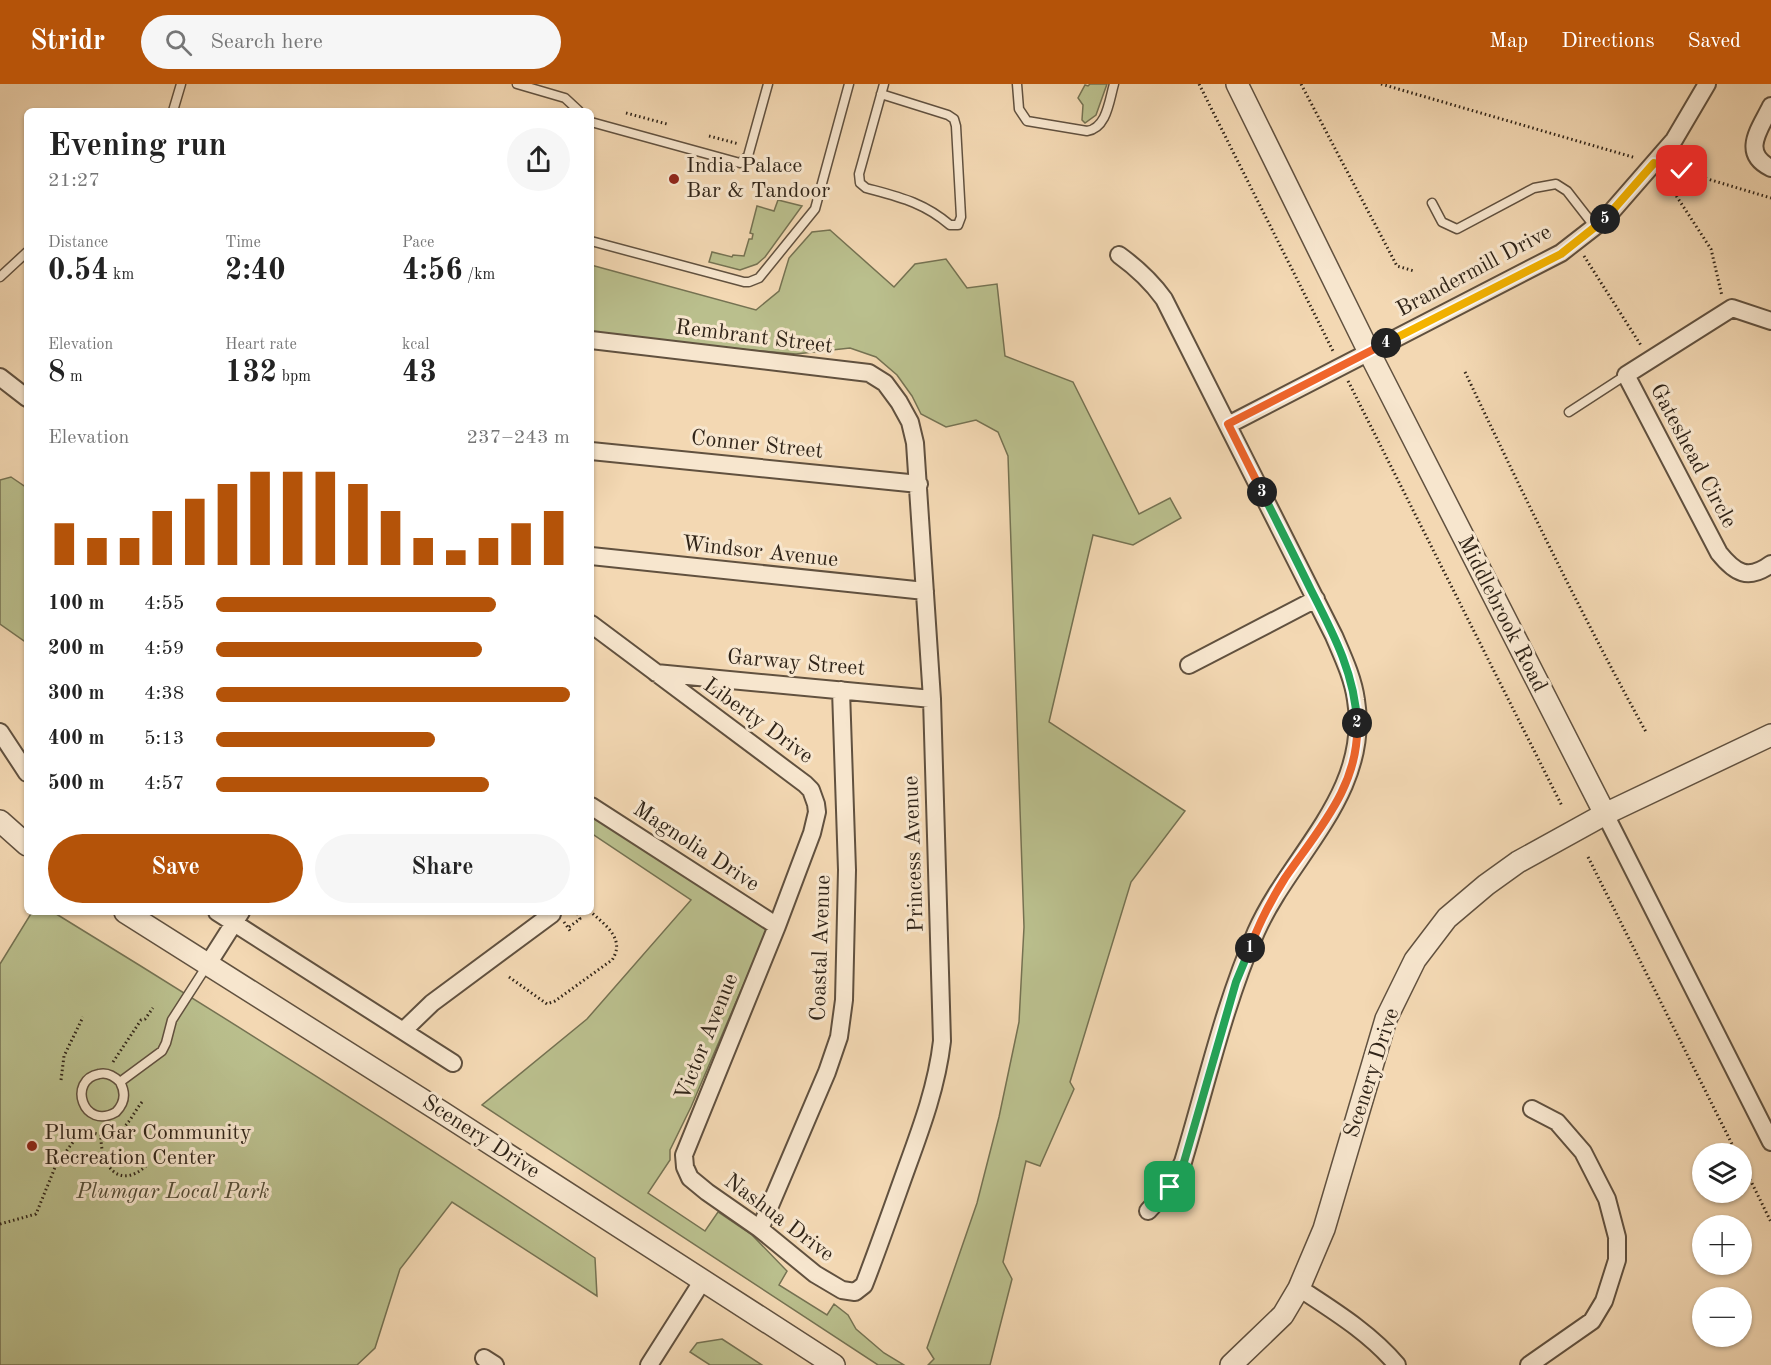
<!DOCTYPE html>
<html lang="en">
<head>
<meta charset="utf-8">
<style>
	body { margin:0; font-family:"Old Standard TT",serif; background:#f6f6f6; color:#222; height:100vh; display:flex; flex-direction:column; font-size:22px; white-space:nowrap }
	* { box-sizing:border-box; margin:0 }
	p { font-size:20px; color:#767676 }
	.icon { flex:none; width:33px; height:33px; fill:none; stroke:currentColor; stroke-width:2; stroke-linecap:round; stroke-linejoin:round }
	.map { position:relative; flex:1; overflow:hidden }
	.panel { position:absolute; left:24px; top:24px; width:570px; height:807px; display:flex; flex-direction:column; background:#fff; border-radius:9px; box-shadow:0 2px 4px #0004 }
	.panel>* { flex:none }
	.controls { position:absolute; left:1692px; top:1059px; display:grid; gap:12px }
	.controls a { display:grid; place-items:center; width:60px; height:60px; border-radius:50%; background:#fff; box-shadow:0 2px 4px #0004; font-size:30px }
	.pin { position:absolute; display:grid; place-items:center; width:51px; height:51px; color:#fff; margin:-26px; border-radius:12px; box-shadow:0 3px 9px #0006 }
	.km { position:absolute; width:30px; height:30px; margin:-15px; border-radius:50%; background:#222; color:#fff; font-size:16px; line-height:30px; text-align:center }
	.round { display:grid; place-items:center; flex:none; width:63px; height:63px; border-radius:32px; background:#f6f6f6 }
	.headline { display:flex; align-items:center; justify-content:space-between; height:102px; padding:0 24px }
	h1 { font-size:33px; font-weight:700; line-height:45px }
	.metrics { display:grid; grid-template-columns:repeat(3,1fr); gap:9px; height:102px; padding:6px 24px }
	.metrics div { display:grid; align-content:center }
	.metrics b { font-size:30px; font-weight:700 }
	.metrics small { font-size:16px; font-weight:400 }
	.metrics p { font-size:16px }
	.chart { height:168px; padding:12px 24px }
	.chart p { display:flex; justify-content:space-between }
	.chart svg { width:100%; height:108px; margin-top:6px; stroke:#b45309; stroke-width:6 }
	.primary-button { display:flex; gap:12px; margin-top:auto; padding:12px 24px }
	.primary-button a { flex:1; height:69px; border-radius:36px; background:#b45309; color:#fff; font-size:24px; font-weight:700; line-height:69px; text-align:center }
	.primary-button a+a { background:#f6f6f6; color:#222 }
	ul { padding:0 24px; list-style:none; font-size:20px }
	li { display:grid; grid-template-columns:96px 72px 1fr; align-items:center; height:45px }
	li i { height:15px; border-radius:8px; background:#b45309 }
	header { display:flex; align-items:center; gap:36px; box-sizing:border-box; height:84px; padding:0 30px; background:#b45309; color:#fff }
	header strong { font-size:28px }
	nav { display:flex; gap:33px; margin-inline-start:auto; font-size:21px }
	.search { width:420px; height:54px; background:#f6f6f6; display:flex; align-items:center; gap:15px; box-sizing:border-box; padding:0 21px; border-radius:33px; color:#767676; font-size:22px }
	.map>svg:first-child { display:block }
</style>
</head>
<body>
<header>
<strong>Stridr</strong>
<div class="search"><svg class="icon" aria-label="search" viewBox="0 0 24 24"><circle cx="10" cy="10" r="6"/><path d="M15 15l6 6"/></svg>Search here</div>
<nav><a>Map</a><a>Directions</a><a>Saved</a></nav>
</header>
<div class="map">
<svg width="1771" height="1281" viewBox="0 0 1771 1281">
	<rect width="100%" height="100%" fill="#f3d8b3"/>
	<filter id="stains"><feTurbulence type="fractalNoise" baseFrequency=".00333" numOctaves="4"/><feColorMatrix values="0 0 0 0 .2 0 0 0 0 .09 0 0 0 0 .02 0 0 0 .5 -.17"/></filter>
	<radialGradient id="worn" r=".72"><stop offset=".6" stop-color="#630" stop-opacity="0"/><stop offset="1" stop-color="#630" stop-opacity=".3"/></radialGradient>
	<path fill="#babf8d" stroke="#757252" stroke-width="1.5" d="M1090 0H1107L1096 31 1085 39 1082 36 1083 21 1078 14 1085 1 1088 2Z
		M778 116 802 122 765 173 757 180 740 186 709 178 712 168 732 173 733 171 744 172 749 155H752L753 150 750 149 757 122 774 127Z
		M830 146 894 203 915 180 946 175 967 204 997 200 1005 272 1073 298 1139 430 1170 414 1181 434 1133 461 1093 451 1049 638 1185 727 1131 798 1070 998 1074 1005 1040 1082 1026 1077 1003 1178 1012 1195 990 1281H928L934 1275 927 1264 977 1119 999 1033 1019 938 1024 843 1008 372 998 348 976 336 946 343 921 330 912 312 897 291 876 273 850 264 796 270 727 264 591 248V181L756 226 779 207 789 174 812 148Z
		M11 393 27 404V559L0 540V396Z
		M591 730 767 846 691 1023 670 1066V1076L648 1109 705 1147 718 1128 752 1151 787 1187 779 1201 827 1231 834 1220 848 1231 856 1245 884 1269 904 1281H878L482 1021 587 935 691 816 591 749Z
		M32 828H53C236 940 417 1055 595 1174L597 1212 452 1118 400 1185 375 1264 357 1281H0V880Z
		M722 1255 762 1281H710L690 1268 697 1259Z"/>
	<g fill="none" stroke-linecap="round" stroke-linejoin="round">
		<g stroke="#61513f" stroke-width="11">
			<path id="service" d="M517 0 565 14 579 27
				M1017 0 1019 25 1027 37 1087 47C1107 44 1109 17 1114 0
				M881 10 948 31 954 35 956 42 961 133 958 141H950C923 118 899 113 866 104L860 99 859 90 884 0
				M173 27 181 0
				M591 38 740 79 748 72 768 0
				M1432 119 1442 138 1457 145 1534 104 1556 100 1567 107 1595 143
				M591 157 744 198H749L759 194 815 125 849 0
				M0 193 27 168
				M1569 328 1626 291
				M120 998C126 1009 125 1019 116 1028 83 1047 67 996 99 990 107 988 114 992 120 998L162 967 166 959 172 936 208 880"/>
		</g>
		<g stroke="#61513f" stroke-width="20">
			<path id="minor" d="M1771 22C1760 45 1740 69 1771 84
				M1119 171C1137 184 1151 197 1164 215L1334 552C1343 573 1353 594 1356 616 1371 709 1290 771 1256 848 1224 921 1206 1002 1183 1078L1170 1103 1148 1127
				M1771 237 1732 224 1626 291 1719 469C1735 489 1748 497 1771 480
				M591 256 869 289 885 299 899 318 910 338 915 359 932 615 942 957C937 1001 922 1042 907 1083 893 1122 879 1162 864 1201L855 1208 842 1206 815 1190 760 1145 707 1108 690 1094 685 1083 684 1071 777 842 812 749 817 728 816 720 811 706 805 700 591 540
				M0 293 27 314
				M1228 341 1561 169 1606 134 1674 56 1707 0
				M591 367 919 400
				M591 472 925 507
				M1189 581 1316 515
				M656 589 932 615
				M0 648 27 689
				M591 722 777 842
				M1605 730 1771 1058
				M217 828 453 979
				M208 880 241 828
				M403 947 432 919 552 830
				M760 1145 827 988 839 953 844 916 847 786 841 606
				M1299 1204C1334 1227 1370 1249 1397 1281
				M484 1274 495 1281
				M649 1281 703 1196
				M1529 1281 1592 1237 1604 1217 1617 1176V1153L1607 1115 1583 1068 1557 1038 1532 1025"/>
		</g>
		<g stroke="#61513f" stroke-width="24">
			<path id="tertiary" d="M1237 0 1369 268 1605 730
				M0 737 27 761
				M125 828 443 1029 834 1281
				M1231 1281 1283 1231 1299 1204 1324 1145 1386 935 1415 876 1447 834 1486 801 1518 778 1605 730 1771 651"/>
		</g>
		<path stroke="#302418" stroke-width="3" stroke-dasharray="1.5 3" stroke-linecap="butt" d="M1199 0 1334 269
			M1301 0 1397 182 1414 187
			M1381 0 1636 74
			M626 29 667 40
			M709 52 739 60
			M1671 84 1771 114
			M1664 93 1711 165 1722 212
			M1584 172 1642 263
			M1465 288C1523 410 1581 530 1646 648
			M1348 297 1562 722
			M1588 773 1737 1070
			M564 838 571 848
			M569 843 580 835 577 828
			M509 893 547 920 555 917 612 876C626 855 605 841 591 828
			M113 978 141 936 145 935 153 924
			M61 996 64 972 83 933
			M142 1018C128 1036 128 1049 101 1051 100 1080 118 1107 146 1082
			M82 1046 101 1051
			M1742 1079 1771 1138
			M0 1140 36 1130 56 1081 85 1042"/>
		<use href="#service" stroke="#f7e6ce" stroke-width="8"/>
		<use href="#minor" stroke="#f7e6ce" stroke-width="16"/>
		<use href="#tertiary" stroke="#f7e6ce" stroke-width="21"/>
	</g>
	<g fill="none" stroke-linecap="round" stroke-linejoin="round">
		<g stroke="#fff" stroke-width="12">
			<path id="split-1" d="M1170 1103 1184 1078 1236 898 1250 864"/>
		</g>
		<g stroke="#fff" stroke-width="12">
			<path id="split-2" d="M1250 864C1259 839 1271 816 1285 794 1318 746 1360 701 1357 639"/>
		</g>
		<g stroke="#fff" stroke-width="12">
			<path id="split-3" d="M1262 408C1278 440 1295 473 1311 506 1333 549 1355 590 1357 639"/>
		</g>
		<g stroke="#fff" stroke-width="12">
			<path id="split-4" d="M1262 408 1228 340 1386 259"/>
		</g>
		<g stroke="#fff" stroke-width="12">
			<path id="split-5" d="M1386 259 1561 170 1605 135"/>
		</g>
		<g stroke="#fff" stroke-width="12">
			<path id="split-6" d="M1605 135 1654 79 1682 87"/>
		</g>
		<use href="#split-1" stroke="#22a559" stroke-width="8"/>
		<use href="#split-2" stroke="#f0652b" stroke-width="8"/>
		<use href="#split-3" stroke="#22a559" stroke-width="8"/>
		<use href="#split-4" stroke="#f0652b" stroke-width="8"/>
		<use href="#split-5" stroke="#f5b400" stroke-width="8"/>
		<use href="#split-6" stroke="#f5b400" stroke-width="8"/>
	</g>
	<g fill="#8f2418" stroke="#f7e6ce" stroke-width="2">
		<circle cx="674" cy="95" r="6"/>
		<circle cx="32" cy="1062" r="6"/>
	</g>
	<g text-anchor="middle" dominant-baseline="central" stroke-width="6" stroke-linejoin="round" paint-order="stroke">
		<g font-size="22" fill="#302418" stroke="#f7e6ce" text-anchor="start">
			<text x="686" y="82">India Palace<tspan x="686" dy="25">Bar &amp; Tandoor</tspan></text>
			<text x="44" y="1049">Plum Gar Community<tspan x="44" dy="25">Recreation Center</tspan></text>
		</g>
		<g font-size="22" fill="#302418" stroke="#f7e6ce">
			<text transform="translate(1474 187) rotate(-28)">Brandermill Drive</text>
			<text transform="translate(754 253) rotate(7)">Rembrant Street</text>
			<text transform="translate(757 361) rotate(6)">Conner Street</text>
			<text transform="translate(1693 372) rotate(62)">Gateshead Circle</text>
			<text transform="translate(760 468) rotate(6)">Windsor Avenue</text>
			<text transform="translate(1502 530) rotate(63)">Middlebrook Road</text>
			<text transform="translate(796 579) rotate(5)">Garway Street</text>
			<text transform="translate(758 637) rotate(36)">Liberty Drive</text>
			<text transform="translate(696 763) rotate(33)">Magnolia Drive</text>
			<text transform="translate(914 770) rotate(-92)">Princess Avenue</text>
			<text transform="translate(821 864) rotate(-88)">Coastal Avenue</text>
			<text transform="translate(707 953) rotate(-68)">Victor Avenue</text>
			<text transform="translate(1372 989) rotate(-72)">Scenery Drive</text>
			<text transform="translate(481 1053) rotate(33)">Scenery Drive</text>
			<text transform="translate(779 1134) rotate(37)">Nashua Drive</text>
		</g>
		<g font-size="22" font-style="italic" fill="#524b35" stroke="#f7e6ce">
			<text x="173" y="1108">Plumgar Local Park</text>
		</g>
	</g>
	<rect width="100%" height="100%" filter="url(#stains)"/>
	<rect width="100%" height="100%" fill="url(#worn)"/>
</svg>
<div class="controls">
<a><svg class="icon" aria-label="layers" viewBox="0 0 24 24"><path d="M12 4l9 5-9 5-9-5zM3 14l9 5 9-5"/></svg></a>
<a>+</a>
<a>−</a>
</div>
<div class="pin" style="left:1170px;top:1103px;background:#1e9e55"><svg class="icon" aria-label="arrive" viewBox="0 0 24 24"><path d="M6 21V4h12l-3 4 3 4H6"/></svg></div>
<div class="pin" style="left:1682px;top:87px;background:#d93025"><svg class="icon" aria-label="check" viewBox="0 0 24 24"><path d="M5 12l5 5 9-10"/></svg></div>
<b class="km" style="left:1250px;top:864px">1</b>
<b class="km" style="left:1357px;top:639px">2</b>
<b class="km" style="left:1262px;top:408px">3</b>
<b class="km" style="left:1386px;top:259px">4</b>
<b class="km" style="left:1605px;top:135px">5</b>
<section class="panel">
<div class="headline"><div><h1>Evening run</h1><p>21:27</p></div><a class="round"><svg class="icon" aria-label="share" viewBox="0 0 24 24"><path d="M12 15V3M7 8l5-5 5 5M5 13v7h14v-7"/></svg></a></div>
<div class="metrics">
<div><p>Distance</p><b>0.54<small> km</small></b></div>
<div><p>Time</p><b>2:40</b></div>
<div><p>Pace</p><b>4:56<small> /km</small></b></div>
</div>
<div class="metrics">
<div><p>Elevation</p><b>8<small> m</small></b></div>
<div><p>Heart rate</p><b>132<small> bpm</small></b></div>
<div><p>kcal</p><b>43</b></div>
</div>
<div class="chart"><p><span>Elevation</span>237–243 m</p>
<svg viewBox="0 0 160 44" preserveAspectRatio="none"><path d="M5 44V27M15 44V33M25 44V33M35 44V22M45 44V17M55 44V11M65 44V6M75 44V6M85 44V6M95 44V11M105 44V22M115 44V33M125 44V38M135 44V33M145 44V27M155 44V22"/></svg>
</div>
<ul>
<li><b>100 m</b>4:55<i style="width:79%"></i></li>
<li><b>200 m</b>4:59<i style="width:75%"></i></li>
<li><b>300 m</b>4:38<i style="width:100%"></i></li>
<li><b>400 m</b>5:13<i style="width:62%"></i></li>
<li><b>500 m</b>4:57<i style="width:77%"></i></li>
</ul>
<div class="primary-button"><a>Save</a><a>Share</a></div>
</section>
</div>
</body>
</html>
